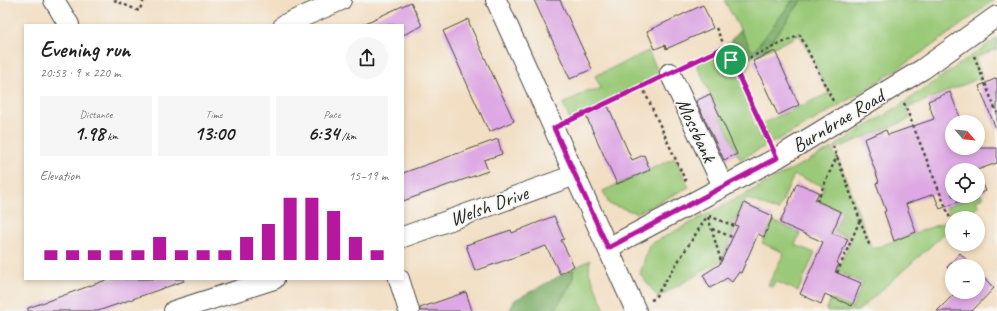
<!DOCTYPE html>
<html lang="en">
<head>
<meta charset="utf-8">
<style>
	body { margin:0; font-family:Caveat,sans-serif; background:#f6f6f6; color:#222; height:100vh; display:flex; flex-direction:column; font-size:15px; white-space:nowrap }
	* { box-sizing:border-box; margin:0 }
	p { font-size:13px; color:#767676 }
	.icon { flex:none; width:22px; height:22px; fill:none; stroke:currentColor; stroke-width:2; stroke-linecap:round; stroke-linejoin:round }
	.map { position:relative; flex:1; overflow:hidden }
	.details { position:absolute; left:24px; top:24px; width:380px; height:256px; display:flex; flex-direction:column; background:#fff; border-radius:0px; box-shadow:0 2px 6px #0003 }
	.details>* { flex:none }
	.needle { width:26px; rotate:117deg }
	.fabs { position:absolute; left:945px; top:115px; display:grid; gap:8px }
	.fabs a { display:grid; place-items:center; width:40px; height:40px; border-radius:50%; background:#fff; box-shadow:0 2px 6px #0003; font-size:20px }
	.pin { position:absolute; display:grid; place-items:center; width:34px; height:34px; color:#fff; margin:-17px; border:2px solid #fff; border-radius:50%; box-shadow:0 1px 4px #0007 }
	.round { display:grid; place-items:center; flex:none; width:42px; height:42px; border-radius:21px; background:#f6f6f6 }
	.overview { display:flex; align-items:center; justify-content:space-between; height:68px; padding:0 16px }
	h1 { font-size:22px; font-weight:800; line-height:30px }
	.stats { display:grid; grid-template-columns:repeat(3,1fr); gap:6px; height:68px; padding:4px 16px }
	.stats div { display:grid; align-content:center; border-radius:0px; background:#f6f6f6; text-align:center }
	.stats b { font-size:20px; font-weight:800 }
	.stats small { font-size:11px; font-weight:400 }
	.stats p { font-size:11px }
	.chart { height:112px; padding:8px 16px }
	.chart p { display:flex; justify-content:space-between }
	.chart svg { width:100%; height:72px; margin-top:4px; stroke:#b5179e; stroke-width:6 }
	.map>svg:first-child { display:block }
</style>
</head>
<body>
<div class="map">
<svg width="997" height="311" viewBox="0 0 997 311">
	<rect width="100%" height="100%" fill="#f6f6f2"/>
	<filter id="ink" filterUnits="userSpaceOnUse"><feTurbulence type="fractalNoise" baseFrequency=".025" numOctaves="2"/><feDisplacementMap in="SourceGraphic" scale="8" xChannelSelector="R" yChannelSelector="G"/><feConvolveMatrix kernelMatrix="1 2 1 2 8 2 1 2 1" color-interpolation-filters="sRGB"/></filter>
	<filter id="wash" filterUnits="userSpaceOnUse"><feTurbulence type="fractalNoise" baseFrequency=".012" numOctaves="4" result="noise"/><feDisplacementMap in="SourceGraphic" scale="16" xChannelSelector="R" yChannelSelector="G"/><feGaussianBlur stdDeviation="0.9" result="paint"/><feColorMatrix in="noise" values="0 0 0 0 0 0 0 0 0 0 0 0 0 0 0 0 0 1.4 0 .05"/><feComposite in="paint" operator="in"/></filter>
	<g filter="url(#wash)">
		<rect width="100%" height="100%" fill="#f2dec2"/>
		<path fill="#9ac977" stroke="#627a51" d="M724 0H793L753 53Z
			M802 0H994C915 61 830 115 740 159L695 61 725 47 761 124 829 93 800 35 767 50 766 48Z
			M997 38V49L975 58 982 77 907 108 910 119 835 149V146L904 103Z
			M648 51 661 77 570 120 563 104 589 90 591 92 601 88 595 76Z
			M832 148 834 154 837 156 872 249 951 220 946 207 981 194 983 197 976 202 979 206 964 218H952V227L858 311H826L831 299 852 308 863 283 837 271 852 238 834 232 843 211 818 201 824 186 794 175 778 211 746 198 733 225 736 227 721 261 658 297 640 274 649 245Z
			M675 158 689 187 637 213 609 204 603 191Z
			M773 221 800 233 795 245 815 253 798 291 775 281 772 287 768 285 784 253 762 243Z
			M590 260 589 271 604 308 602 311H554L573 281V269Z"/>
		<path fill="#7bad68" stroke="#536c4a" d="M793 0H802L766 48 767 50 741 62 731 40 740 30 753 52Z
			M573 269V280L554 311H509L515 300Z"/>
		<g id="blocks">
			<path fill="#dda8e3" d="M534 0H560L592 69 570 79Z
				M411 2 422 26 403 35V25H361Z
				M703 5 713 28 666 49 665 45 655 49 647 31Z
				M469 19V23L514 121 489 132 443 31Z
				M775 51 799 105 778 115 753 61Z
				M997 78V129H996L979 86Z
				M950 92 962 122H952V148H997V163L977 170H952V196H973L940 209 934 194 906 204 916 232 894 241 884 212 886 211 876 183 879 182 864 139 886 130 888 135 934 119 928 101Z
				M710 94 737 154 724 160 696 101Z
				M608 106 632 160 644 155 650 170 617 184 586 116Z
				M498 139 502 154 484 160 488 171 403 201V173Z
				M978 172 986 191 978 194Z
				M797 183 819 192 815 200 841 212 832 233 848 239 837 263 839 264 835 272 861 283 852 306 825 294 821 304 800 294 823 242 780 223Z
				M744 203 773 216 764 237 758 234 741 273 739 272 732 282 727 278 710 288 703 275 720 264 738 226 735 225Z
				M554 216 564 239 561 240 574 266 560 274 546 246 475 271 466 245 511 230 512 233Z
				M960 253 972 266H952V272L947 267Z
				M978 272 994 288 972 311H937L956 292H978Z
				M109 279H183L184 281 98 311H28V308Z
				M466 292 472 311H420V308Z"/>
		</g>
	</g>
	<g filter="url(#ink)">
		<use href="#blocks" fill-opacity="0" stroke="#494642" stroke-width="1"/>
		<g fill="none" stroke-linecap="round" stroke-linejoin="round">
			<g stroke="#494642" stroke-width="22">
				<path id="minor" d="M54 0 69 25
					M496 0 636 311
					M284 25 341 0
					M670 73 723 186
					M403 237 575 175
					M608 248 777 158 923 69 997 16
					M399 279 409 311
					M174 311 274 279"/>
			</g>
			<path stroke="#494642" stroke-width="2.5" stroke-dasharray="3 3" stroke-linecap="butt" d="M114 0 139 11 144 0
				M716 28 769 140
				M974 56 997 113
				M687 65 725 47
				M733 65 800 35 834 103
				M642 86 687 184
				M904 103 950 218
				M571 119 654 81
				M833 146 870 247
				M817 201 837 156
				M709 216 737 227
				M708 217 721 261
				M712 229 732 237
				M837 273 860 220
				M651 300 654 299 706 218"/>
			<use href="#minor" stroke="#fff" stroke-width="20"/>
		</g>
	</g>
	<g fill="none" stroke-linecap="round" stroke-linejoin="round" filter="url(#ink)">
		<g stroke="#fff" stroke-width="8">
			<path id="route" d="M725 47 777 158 608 248 554 128Z"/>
		</g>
		<use href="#route" stroke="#b5179e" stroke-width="5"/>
	</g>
	<g text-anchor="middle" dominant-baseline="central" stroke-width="3.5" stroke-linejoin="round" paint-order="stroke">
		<g font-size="20" fill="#2b2b2b" stroke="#f6f6f2">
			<text transform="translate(838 121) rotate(-31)">Burnbrae Road</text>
			<text transform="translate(696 130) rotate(65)">Mossbank</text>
			<text transform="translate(489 206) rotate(-20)">Welsh Drive</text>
		</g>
	</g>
</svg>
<div class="fabs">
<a><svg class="needle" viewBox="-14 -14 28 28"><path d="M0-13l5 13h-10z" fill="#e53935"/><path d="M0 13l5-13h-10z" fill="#767676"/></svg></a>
<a><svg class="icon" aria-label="locate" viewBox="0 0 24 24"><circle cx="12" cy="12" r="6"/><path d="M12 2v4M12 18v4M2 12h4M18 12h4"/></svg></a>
<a>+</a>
<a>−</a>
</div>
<div class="pin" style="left:731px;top:60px;background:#1e9e55"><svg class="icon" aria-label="arrive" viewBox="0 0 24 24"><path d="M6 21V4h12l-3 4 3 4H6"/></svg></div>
<section class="details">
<div class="overview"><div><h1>Evening run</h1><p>20:53 · 9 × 220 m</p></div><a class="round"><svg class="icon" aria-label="share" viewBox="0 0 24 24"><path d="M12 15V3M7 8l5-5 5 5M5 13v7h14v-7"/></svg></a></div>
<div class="stats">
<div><p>Distance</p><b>1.98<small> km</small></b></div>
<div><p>Time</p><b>13:00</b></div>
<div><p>Pace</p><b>6:34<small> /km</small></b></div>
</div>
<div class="chart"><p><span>Elevation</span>15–19 m</p>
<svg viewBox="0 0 160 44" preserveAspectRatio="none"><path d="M5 44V38M15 44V38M25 44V38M35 44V38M45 44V38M55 44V30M65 44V38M75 44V38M85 44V38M95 44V30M105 44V22M115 44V6M125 44V6M135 44V14M145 44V30M155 44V38"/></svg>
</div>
</section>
</div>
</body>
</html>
